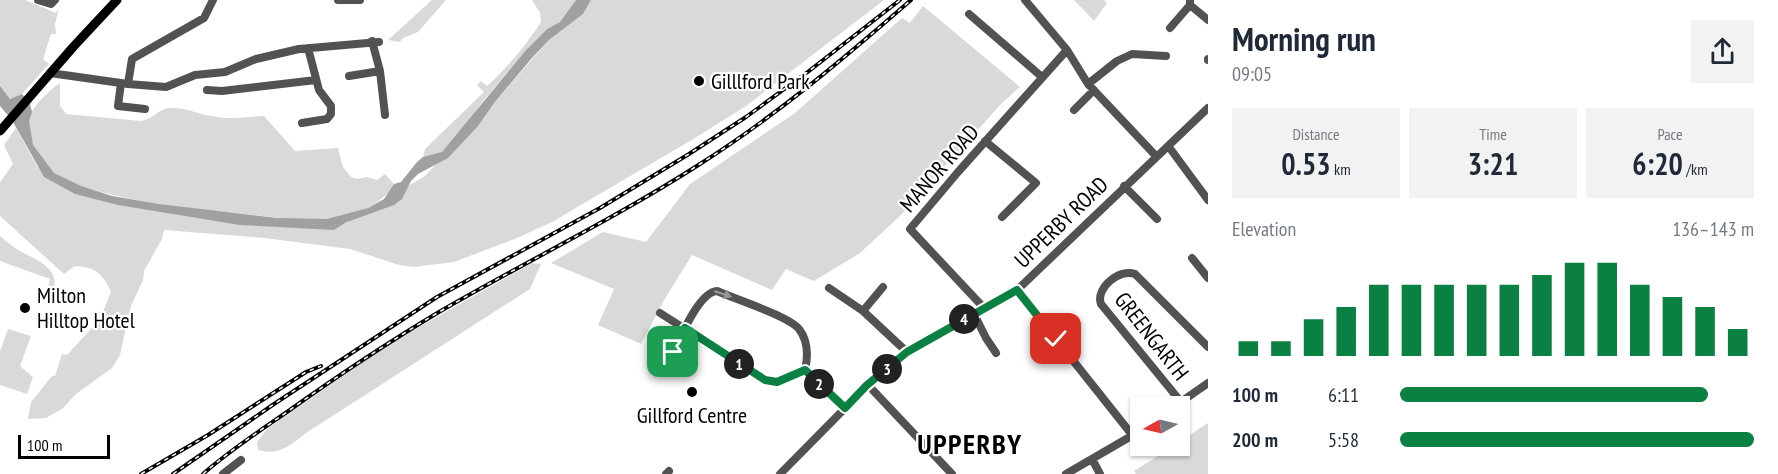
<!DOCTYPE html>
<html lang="en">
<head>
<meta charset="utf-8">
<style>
	body { margin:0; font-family:"PT Sans Narrow",sans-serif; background:#f2f2f3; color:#1f2937; height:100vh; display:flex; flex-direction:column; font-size:22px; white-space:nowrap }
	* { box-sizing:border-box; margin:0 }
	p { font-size:20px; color:#747a83 }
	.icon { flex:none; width:33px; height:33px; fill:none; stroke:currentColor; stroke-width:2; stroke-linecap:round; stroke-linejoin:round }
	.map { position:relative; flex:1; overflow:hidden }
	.details { display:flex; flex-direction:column; background:#fff; width:570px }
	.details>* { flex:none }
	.needle { width:39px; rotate:262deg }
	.controls { position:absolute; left:1130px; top:396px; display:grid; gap:12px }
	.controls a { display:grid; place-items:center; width:60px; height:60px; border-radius:0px; background:#fff; box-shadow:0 2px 4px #0004; font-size:30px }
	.scale { position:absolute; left:18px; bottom:15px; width:92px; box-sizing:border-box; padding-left:6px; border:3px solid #000; border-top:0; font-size:16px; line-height:21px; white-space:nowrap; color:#000; -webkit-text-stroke:4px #fff; paint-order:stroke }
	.pin { position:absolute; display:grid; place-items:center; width:51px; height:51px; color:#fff; margin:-26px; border-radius:12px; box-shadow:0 3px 9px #0006 }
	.km { position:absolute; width:30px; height:30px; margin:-15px; border-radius:50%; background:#222; color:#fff; font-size:16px; line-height:30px; text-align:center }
	.round { display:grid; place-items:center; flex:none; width:63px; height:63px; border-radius:0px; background:#f2f2f3 }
	.headline { display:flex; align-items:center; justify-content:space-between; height:102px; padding:0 24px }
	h1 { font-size:33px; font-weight:800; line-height:45px }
	.stats { display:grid; grid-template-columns:repeat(3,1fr); gap:9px; height:102px; padding:6px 24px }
	.stats div { display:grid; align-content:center; border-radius:0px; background:#f2f2f3; text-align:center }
	.stats b { font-size:30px; font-weight:800 }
	.stats small { font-size:16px; font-weight:400 }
	.stats p { font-size:16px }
	.chart { height:168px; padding:12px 24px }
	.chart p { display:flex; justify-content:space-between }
	.chart svg { width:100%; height:108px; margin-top:6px; stroke:#0b8043; stroke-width:6 }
	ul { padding:0 24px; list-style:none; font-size:20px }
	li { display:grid; grid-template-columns:96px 72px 1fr; align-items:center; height:45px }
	li i { height:15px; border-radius:8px; background:#0b8043 }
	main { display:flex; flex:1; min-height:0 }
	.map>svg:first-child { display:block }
</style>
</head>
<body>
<main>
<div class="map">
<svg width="1208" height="474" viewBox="0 0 1208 474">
	<rect width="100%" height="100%" fill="#fff"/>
	<path fill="#d9d9d9" d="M0 0H25L56 13 59 9 55 24 56 34H51L43 59 49 64 22 94 10 99 0 86Z
		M432 0H446L418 32 403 38 400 42 388 40Z
		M532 0H576L560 22 547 29 526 50 483 101 450 146 438 155 423 157 425 149 484 92 477 85 481 81 487 86C508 67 526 45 541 22L540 13Z
		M591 0H884L746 106 695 138 552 222 517 238 454 262 414 267 399 265 350 249 264 238 164 230 162 239 144 271 143 280 131 306 120 355 112 368 76 394 62 409 46 418 28 419 31 402 52 376H55L62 354 67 355 100 319 111 292C103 274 96 267 75 266L64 274 0 216V182L13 164 4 145 16 128 38 168 75 194 334 230 425 176 494 103 549 40 583 14Z
		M1074 0H1104L1107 3 1094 21Z
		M923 6 1020 87 1002 103 900 216 860 253 814 281 786 269 772 290 692 255 663 302 641 344 598 325 614 289 551 263 603 232 646 242 690 184 795 113 902 18 910 23Z
		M60 83V106L66 114 141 121C152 120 159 108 170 108 185 107 198 114 212 116 230 120 246 117 264 116L295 151 338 148 343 167 351 177 357 179 367 177 377 180 385 174 394 184C381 207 353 215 328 219 306 223 277 217 255 215 198 209 142 205 88 188 77 184 63 180 54 173 39 162 22 132 31 113 37 102 50 90 60 83Z
		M0 236C6 241 13 247 20 251 34 259 59 267 54 288L48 289 50 279 0 261Z
		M532 263 541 264 530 289 306 433C290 446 278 456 258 450L257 442 267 429 340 378 391 343Z
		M8 329 31 336 20 366 33 377 27 394 0 385V351Z
		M1208 423V474H1136L1134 471 1174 446H1179V442Z"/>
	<path fill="#a0a0a0" d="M576 0H591L583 14 549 40 532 58 494 103 478 126 448 158 418 174 411 181 402 199 394 205 347 222 334 230 240 225 118 205 75 194 44 177 12 120 0 106V86L10 99 22 94 30 104 32 112 29 121 33 145 54 173 79 185 112 196 159 204 278 218 327 219 368 208 384 199 394 184 401 182 417 162 423 157 442 152 526 50 547 29 560 22Z"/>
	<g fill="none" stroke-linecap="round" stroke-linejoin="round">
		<path stroke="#525252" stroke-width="8" d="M38 0 51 4 55 0
			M338 0H360
			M1025 0 1067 50 1088 84 1156 156
			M1190 5 1208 20
			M969 14 1042 77
			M1170 28 1190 5V0
			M372 41 380 71 385 115
			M1208 60V59
			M50 73 128 84 166 87 195 75 225 72 256 59 299 49 379 42
			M349 76 380 71
			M121 83 118 106 145 109
			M128 84 132 59 204 18 213 0
			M1088 84 1117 61 1132 54 1166 56
			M207 90 222 91 316 80
			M1074 110 1094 90
			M302 123 327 119 331 114V106L319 90 308 48
			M985 141 1036 183 1002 217
			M1169 147 1208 200
			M1124 186 1157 219
			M1192 258 1208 278
			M829 288 863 311 907 352
			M1017 290 1133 436
			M984 308 910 229 958 172 1067 50
			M863 311 883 287
			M660 313 765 380 777 382 805 370
			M974 314 986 338 996 353
			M673 352C681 337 699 292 717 291 735 299 788 316 799 329 809 342 808 357 805 370
			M805 370 845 408
			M868 385 952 474
			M1181 402 1101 304C1095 288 1120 268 1135 274L1208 347
			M1175 406 1208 383
			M1092 459 1100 474
			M223 474 241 460
			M666 474 669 471
			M780 474 868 385 907 352 1017 290 1208 108
			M1066 474 1140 431"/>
		<path stroke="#000" stroke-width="9" d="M0 131 74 46 117 0"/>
		<g stroke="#000" stroke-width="4">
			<path id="rail" d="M141 474 208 435 306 372 321 366
				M173 474 274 404 437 297 600 208 689 154 746 117 809 71 900 0
				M203 474C229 451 258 432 287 412 336 377 387 343 439 312 525 262 616 218 700 164 777 115 842 60 911 0"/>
		</g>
		<use href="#rail" stroke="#fff" stroke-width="1.5" stroke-dasharray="4.5" stroke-linecap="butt"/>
	</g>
	<defs><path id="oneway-solid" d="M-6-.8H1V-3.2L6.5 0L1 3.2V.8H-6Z" transform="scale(1.5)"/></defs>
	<use fill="#979797" href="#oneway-solid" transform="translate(723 294) rotate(18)"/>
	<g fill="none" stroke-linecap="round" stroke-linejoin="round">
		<g stroke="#fff" stroke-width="12">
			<path id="route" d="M673 352 685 328 765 380 777 382 805 370 845 408 867 385 907 352 1017 290 1056 339"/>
		</g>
		<use href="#route" stroke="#0b8043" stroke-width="8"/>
	</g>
	<g fill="#000" stroke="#fff" stroke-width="2">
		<circle cx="699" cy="81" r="6"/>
		<circle cx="25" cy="308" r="6"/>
		<circle cx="692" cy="392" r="6"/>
	</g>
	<g text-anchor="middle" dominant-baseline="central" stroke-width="4.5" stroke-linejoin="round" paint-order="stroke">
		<g font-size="22" fill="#000" stroke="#fff" text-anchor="start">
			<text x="711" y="81">Gilllford Park</text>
			<text x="37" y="295">Milton<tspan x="37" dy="25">Hilltop Hotel</tspan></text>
			<text x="692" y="415" text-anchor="middle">Gillford Centre</text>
		</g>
		<g font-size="22" fill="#000" stroke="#fff">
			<text transform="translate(939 168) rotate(-49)">MANOR ROAD</text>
			<text transform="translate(1061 222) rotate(-44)">UPPERBY ROAD</text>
			<text transform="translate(1152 336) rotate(52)">GREENGARTH</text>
		</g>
		<g font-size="28" font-weight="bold" letter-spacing="1.5" fill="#000" stroke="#fff">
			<text x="970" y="443">UPPERBY</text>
		</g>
	</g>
</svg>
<div class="controls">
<a><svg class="needle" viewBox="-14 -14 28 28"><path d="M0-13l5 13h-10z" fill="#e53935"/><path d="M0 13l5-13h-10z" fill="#747a83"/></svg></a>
</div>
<div class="scale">100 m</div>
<div class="pin" style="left:673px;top:352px;background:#1e9e55"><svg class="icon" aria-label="arrive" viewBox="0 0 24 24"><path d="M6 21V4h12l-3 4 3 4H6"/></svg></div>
<div class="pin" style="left:1056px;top:339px;background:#d93025"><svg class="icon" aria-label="check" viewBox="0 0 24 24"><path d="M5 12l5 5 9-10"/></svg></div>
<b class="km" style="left:739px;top:364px">1</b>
<b class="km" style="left:819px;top:384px">2</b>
<b class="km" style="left:887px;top:369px">3</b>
<b class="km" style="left:964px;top:319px">4</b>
</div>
<section class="details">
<div class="headline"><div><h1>Morning run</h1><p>09:05</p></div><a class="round"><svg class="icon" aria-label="share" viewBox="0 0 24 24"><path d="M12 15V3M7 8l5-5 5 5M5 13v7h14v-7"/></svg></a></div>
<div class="stats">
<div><p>Distance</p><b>0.53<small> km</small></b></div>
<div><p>Time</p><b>3:21</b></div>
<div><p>Pace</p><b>6:20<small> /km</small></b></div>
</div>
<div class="chart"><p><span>Elevation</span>136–143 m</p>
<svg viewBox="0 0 160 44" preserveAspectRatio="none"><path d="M5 44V38M15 44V38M25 44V29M35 44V24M45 44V15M55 44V15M65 44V15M75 44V15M85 44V15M95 44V11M105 44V6M115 44V6M125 44V15M135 44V20M145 44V24M155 44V33"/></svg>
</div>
<ul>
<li><b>100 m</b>6:11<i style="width:87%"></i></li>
<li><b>200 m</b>5:58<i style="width:100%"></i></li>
</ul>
</section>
</main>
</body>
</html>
